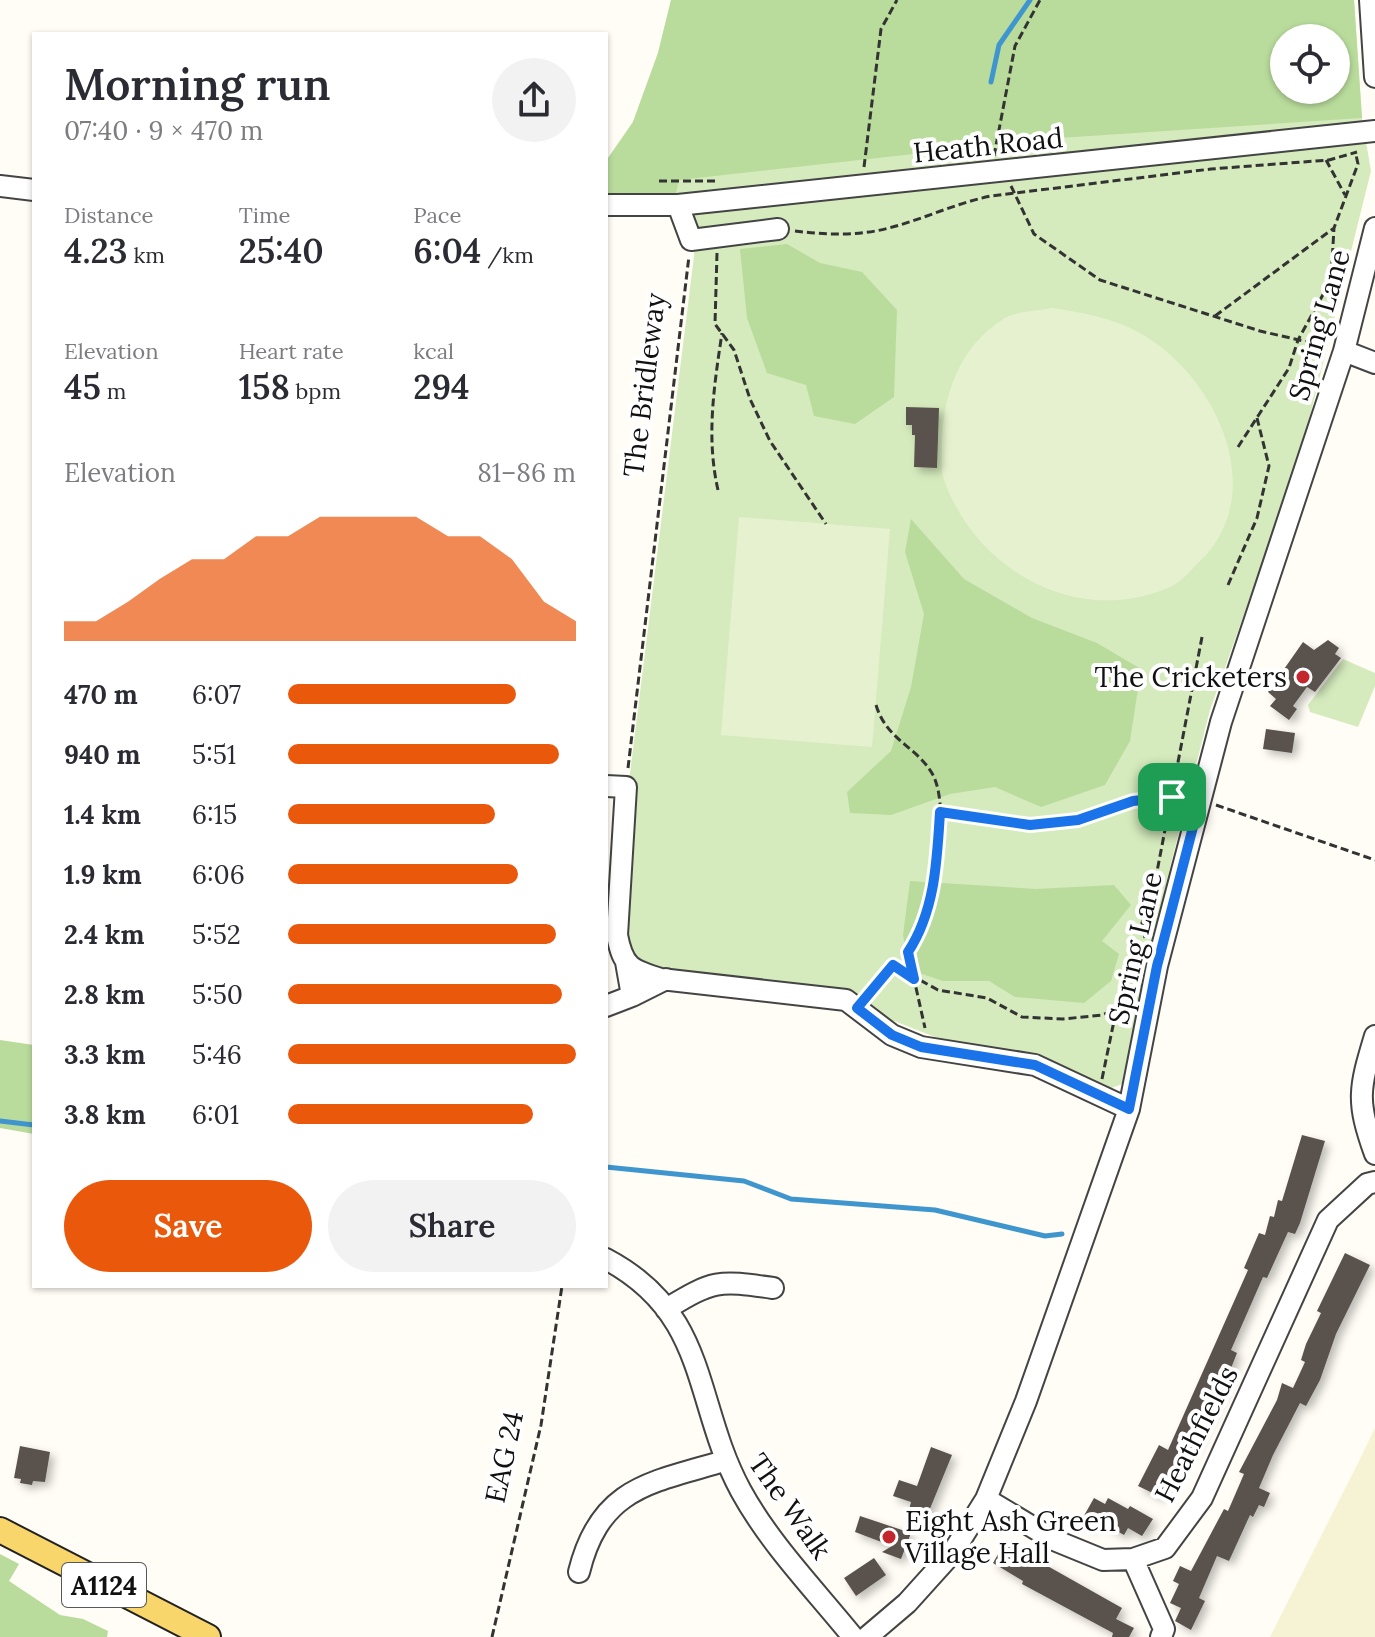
<!DOCTYPE html>
<html lang="en">
<head>
<meta charset="utf-8">
<style>
	body { margin:0; font-family:Lora,serif; background:#f2f2f3; color:#2b2b33; height:100vh; display:flex; flex-direction:column; font-size:30px; white-space:nowrap }
	* { box-sizing:border-box; margin:0 }
	p { font-size:26px; color:#7c7c81 }
	.icon { flex:none; width:44px; height:44px; fill:none; stroke:currentColor; stroke-width:2; stroke-linecap:round; stroke-linejoin:round }
	.map { position:relative; flex:1; overflow:hidden }
	.panel { position:absolute; left:32px; top:32px; width:576px; height:1256px; display:flex; flex-direction:column; background:#fff; border-radius:0px; box-shadow:0 2px 6px #0004 }
	.panel>* { flex:none }
	.buttons { position:absolute; left:1270px; top:24px; display:grid; gap:16px }
	.buttons a { display:grid; place-items:center; width:80px; height:80px; border-radius:50%; background:#fff; box-shadow:0 2px 6px #0004; font-size:40px }
	.pin { position:absolute; display:grid; place-items:center; width:68px; height:68px; color:#fff; margin:-34px; border-radius:16px; box-shadow:0 4px 12px #0006 }
	.round { display:grid; place-items:center; flex:none; width:84px; height:84px; border-radius:42px; background:#f2f2f3 }
	.head { display:flex; align-items:center; justify-content:space-between; height:136px; padding:0 32px }
	h1 { font-size:44px; font-weight:600; line-height:60px }
	.stats { display:grid; grid-template-columns:repeat(3,1fr); gap:12px; height:136px; padding:8px 32px }
	.stats div { display:grid; align-content:center }
	.stats b { font-size:34px; font-weight:600 }
	.stats small { font-size:22px; font-weight:400 }
	.stats p { font-size:22px }
	.chart { height:224px; padding:16px 32px }
	.chart p { display:flex; justify-content:space-between }
	.chart svg { width:100%; height:144px; margin-top:8px; fill:#ea580c; opacity:.7 }
	.cta { display:flex; gap:16px; margin-top:auto; padding:16px 32px }
	.cta a { flex:1; height:92px; border-radius:48px; background:#ea580c; color:#fff; font-size:32px; font-weight:600; line-height:92px; text-align:center }
	.cta a+a { background:#f2f2f3; color:#2b2b33 }
	ul { padding:0 32px; list-style:none; font-size:26px }
	li { display:grid; grid-template-columns:128px 96px 1fr; align-items:center; height:60px }
	li i { height:20px; border-radius:10px; background:#ea580c }
	.map>svg:first-child { display:block }
</style>
</head>
<body>
<div class="map">
<svg width="1375" height="1637" viewBox="0 0 1375 1637">
	<defs>
		<filter id="shadow"><feDropShadow dx="4.5" dy="4.5" stdDeviation="4" flood-color="#0004"/></filter>
	</defs>
	<rect width="100%" height="100%" fill="#fffdf5"/>
	<path fill="#f6f3d4" d="M1375 1428V1637H1270L1358 1463Z"/>
	<path fill="#d5ebbd" fill-rule="evenodd" d="M671 0H1354L1362 118 1371 171 1300 456 1210 710 1172 859 1122 1084 1109 1089 1028 1053 963 1048 884 1017 848 992 691 974 648 966 625 952 627 798 694 256 695 213 676 193H606V161L633 122 658 53ZM1284 38H1336V90H1284Z
		M1343 659 1375 673V686L1358 727 1310 712 1308 705Z"/>
	<path fill="#b9dc9c" fill-rule="evenodd" d="M671 0H1354L1362 118 1059 138 679 180 676 193H606V161L633 122 658 53ZM1336 38V90H1284V38Z
		M787 244 820 263 862 272 897 310 894 397 855 424 814 416 806 385 767 373 747 318 740 249Z
		M911 519 964 579 1032 618 1097 643 1141 669 1130 741 1105 785 1041 807 995 787 950 794 891 815 850 813 847 792 891 751 911 687 924 614 905 552Z
		M910 881 1036 889 1114 885 1131 905 1102 941 1119 954 1111 981 1084 1003 1015 997 989 981H943L910 970 903 935Z
		M0 1040 34 1045V1134L0 1128Z
		M0 1554 19 1564 9 1581 60 1615 83 1619 108 1631 107 1637H0Z"/>
	<path fill="#e6f2cf" d="M1052 308C1082 313 1111 317 1138 332 1216 374 1273 495 1197 564 1189 572 1180 583 1170 587 1078 628 974 570 943 477 941 468 942 456 942 447 942 396 959 346 1005 318 1017 311 1038 311 1052 308Z
		M739 517 890 529 872 747 721 735Z"/>
	<g fill="none" stroke-linecap="round" stroke-linejoin="round">
		<path stroke="#3f96cf" stroke-width="5" d="M991 82 999 45 1030 0
			M0 1121 34 1125
			M606 1167 744 1181 791 1199 935 1210 1045 1236 1062 1234"/>
	</g>
	<path fill="#5a524d" filter="url(#shadow)" d="M906 407 939 408 937 468 914 467 915 435H912V425H906Z
		M1328 640 1339 648 1335 654 1341 658 1315 692 1307 687 1293 706 1297 709 1289 720 1270 706 1276 699 1268 692 1303 642 1314 650Z
		M1266 729 1295 733 1292 753 1263 749Z
		M1302 1135 1325 1141 1300 1223 1295 1234 1288 1232 1267 1278 1263 1277 1231 1350 1237 1353 1222 1391 1192 1449 1186 1446 1161 1497 1138 1486 1159 1445 1168 1450 1248 1270 1244 1268 1259 1233 1265 1235 1270 1216 1274 1217 1278 1200 1282 1201Z
		M1345 1253 1370 1265 1336 1334 1320 1380 1306 1406 1300 1403 1273 1455 1259 1488 1270 1493 1264 1507 1259 1505 1253 1517 1250 1515 1229 1561 1217 1556 1199 1598 1205 1601 1191 1630 1175 1621 1181 1608 1170 1603 1179 1584 1173 1581 1180 1566 1191 1571 1224 1509 1228 1511 1244 1474 1239 1472 1277 1400 1282 1383 1293 1388 1305 1362 1301 1360 1306 1344 1321 1313 1317 1311Z
		M20 1446 50 1452 45 1482 33 1481 32 1485 20 1483 21 1479 14 1478Z
		M931 1447 952 1455 927 1516 909 1510 911 1502 893 1496 899 1480 917 1486Z
		M1094 1498 1105 1504 1108 1498 1128 1509 1130 1506 1153 1519 1142 1536 1128 1528 1124 1535 1097 1520 1092 1528 1081 1521Z
		M860 1516 911 1533 901 1559 882 1552 892 1546 855 1532Z
		M1005 1542 1122 1608 1116 1619 1134 1628 1129 1637H1112L1113 1633 1022 1584 1023 1581 993 1563Z
		M874 1558 886 1575 856 1596 844 1578Z"/>
	<g fill="none" stroke-linecap="round" stroke-linejoin="round">
		<g stroke="#444" stroke-width="24">
			<path id="minor" d="M1370 0 1375 77
				M0 186 34 190
				M606 205H678L1375 131
				M678 205 691 240 778 229
				M1344 351 1375 363
				M606 786 626 787 617 935C623 967 631 970 661 979L846 1000 892 1035 921 1047 1035 1065 1129 1109
				M626 962 632 996 666 979
				M606 1006 632 996
				M1375 1036C1359 1089 1356 1101 1375 1154
				M606 1259C710 1314 693 1403 741 1491 770 1544 815 1590 853 1637
				M666 1309C714 1280 717 1280 773 1288
				M986 1499 1054 1540 1103 1560 1133 1559 1165 1548 1202 1498 1328 1220 1367 1184 1375 1182
				M1133 1559 1164 1629 1161 1637
				M579 1572C600 1487 650 1483 724 1461
				M867 1637 907 1603 953 1552 986 1499 1026 1401 1129 1109 1157 966 1221 722 1344 351 1375 228"/>
		</g>
		<g stroke="#222" stroke-width="28">
			<path id="major" d="M0 1530 208 1637"/>
		</g>
		<path stroke="#333" stroke-width="3" stroke-dasharray="8 4" stroke-linecap="butt" d="M994 156 1015 46 1040 0
			M1326 160 1345 195
			M864 167 881 29 897 0
			M659 181H719
			M1011 186 1034 234 1100 280 1260 331 1325 346
			M795 231C826 235 859 236 889 228 924 219 956 203 991 196L1211 169 1329 160 1357 152
			M717 253 715 324 734 350 750 399 770 441 826 524
			M1215 316 1334 228
			M1238 447 1289 368 1298 340 1331 280 1334 228 1358 164 1356 155
			M718 490C706 438 714 386 722 333
			M1228 585 1257 518 1269 466 1257 418
			M876 705C887 741 917 746 933 775 950 808 935 892 924 926 921 935 914 944 908 952L925 1028
			M628 768 689 256
			M1216 805 1375 860
			M940 812C986 820 1032 830 1078 820 1114 813 1143 793 1181 798
			M1145 938 1142 923 1155 882 1202 637
			M867 996 893 965 938 990 987 998 1022 1017 1063 1019 1102 1015 1122 1007
			M1102 1079 1114 1021 1133 988
			M492 1637 541 1425 562 1286"/>
		<use href="#minor" stroke="#fff" stroke-width="20"/>
		<use href="#major" stroke="#f9d66b" stroke-width="24"/>
	</g>
	<g fill="none" stroke-linecap="round" stroke-linejoin="round">
		<g stroke="#fff" stroke-width="16">
			<path id="route" d="M1172 797 1200 800 1157 966 1129 1109 1035 1065 921 1047 892 1035 857 1008 893 965 914 979 908 952C935 911 937 861 940 812L1030 825 1078 820 1133 801Z"/>
		</g>
		<use href="#route" stroke="#1a73e8" stroke-width="10"/>
	</g>
	<g fill="#c4262e" stroke="#fff" stroke-width="3">
		<circle cx="1303" cy="677" r="8"/>
		<circle cx="889" cy="1537" r="8"/>
	</g>
	<g text-anchor="middle" dominant-baseline="central" stroke-width="8" stroke-linejoin="round" paint-order="stroke">
		<rect fill="#fff" stroke="#585858" stroke-width="2" x="62" y="1563" width="84" height="44" rx="6"/>
		<g font-size="26" font-weight="bold" fill="#111">
			<text x="104" y="1585">A1124</text>
		</g>
		<g font-size="28" fill="#111" stroke="#fff">
			<text transform="translate(988 145) rotate(-6)">Heath Road</text>
			<text transform="translate(1319 325) rotate(-74)">Spring Lane</text>
			<text transform="translate(644 385) rotate(-83)">The Bridleway</text>
			<text transform="translate(1135 948) rotate(-77)">Spring Lane</text>
			<text transform="translate(1196 1434) rotate(-63)">Heathfields</text>
			<text transform="translate(504 1457) rotate(-78)">EAG 24</text>
			<text transform="translate(790 1506) rotate(55)">The Walk</text>
		</g>
		<g font-size="28" fill="#111" stroke="#fff" text-anchor="end">
			<text x="1287" y="677">The Cricketers</text>
			<text x="905" y="1521" text-anchor="start">Eight Ash Green<tspan x="905" dy="32">Village Hall</tspan></text>
		</g>
	</g>
</svg>
<div class="buttons">
<a><svg class="icon" aria-label="locate" viewBox="0 0 24 24"><circle cx="12" cy="12" r="6"/><path d="M12 2v4M12 18v4M2 12h4M18 12h4"/></svg></a>
</div>
<div class="pin" style="left:1172px;top:797px;background:#1e9e55"><svg class="icon" aria-label="arrive" viewBox="0 0 24 24"><path d="M6 21V4h12l-3 4 3 4H6"/></svg></div>
<section class="panel">
<div class="head"><div><h1>Morning run</h1><p>07:40 · 9 × 470 m</p></div><a class="round"><svg class="icon" aria-label="share" viewBox="0 0 24 24"><path d="M12 15V3M7 8l5-5 5 5M5 13v7h14v-7"/></svg></a></div>
<div class="stats">
<div><p>Distance</p><b>4.23<small> km</small></b></div>
<div><p>Time</p><b>25:40</b></div>
<div><p>Pace</p><b>6:04<small> /km</small></b></div>
</div>
<div class="stats">
<div><p>Elevation</p><b>45<small> m</small></b></div>
<div><p>Heart rate</p><b>158<small> bpm</small></b></div>
<div><p>kcal</p><b>294</b></div>
</div>
<div class="chart"><p><span>Elevation</span>81–86 m</p>
<svg viewBox="0 0 160 44" preserveAspectRatio="none"><path d="M0 44V38L10 38L20 32L30 25L40 19L50 19L60 12L70 12L80 6L90 6L100 6L110 6L120 12L130 12L140 19L150 32L160 38V44z"/></svg>
</div>
<ul>
<li><b>470 m</b>6:07<i style="width:79%"></i></li>
<li><b>940 m</b>5:51<i style="width:94%"></i></li>
<li><b>1.4 km</b>6:15<i style="width:72%"></i></li>
<li><b>1.9 km</b>6:06<i style="width:80%"></i></li>
<li><b>2.4 km</b>5:52<i style="width:93%"></i></li>
<li><b>2.8 km</b>5:50<i style="width:95%"></i></li>
<li><b>3.3 km</b>5:46<i style="width:100%"></i></li>
<li><b>3.8 km</b>6:01<i style="width:85%"></i></li>
</ul>
<div class="cta"><a>Save</a><a>Share</a></div>
</section>
</div>
</body>
</html>
